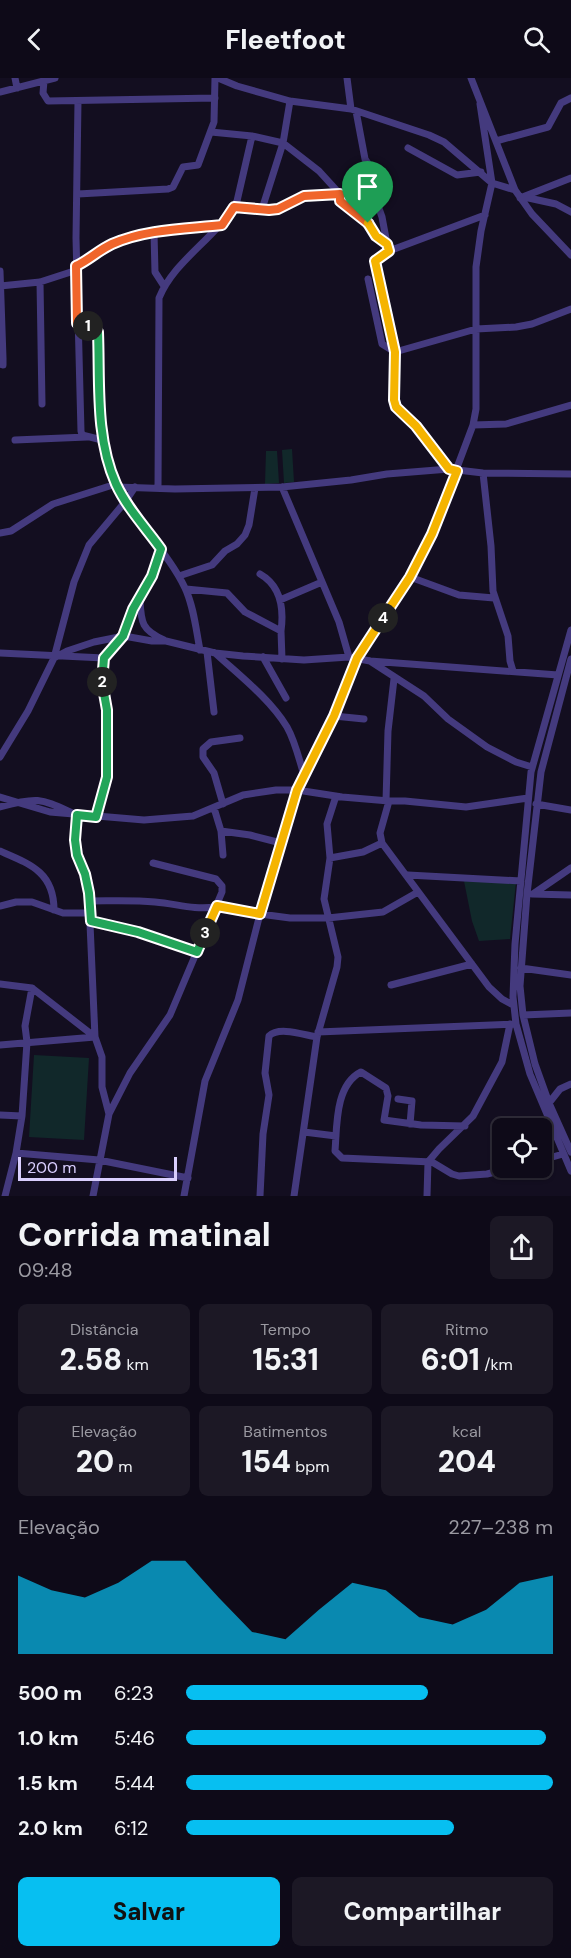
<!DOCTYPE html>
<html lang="pt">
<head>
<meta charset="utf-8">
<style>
	body { margin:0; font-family:"DM Sans",sans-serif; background:#1c1825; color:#f1f3f6; height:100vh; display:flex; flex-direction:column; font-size:22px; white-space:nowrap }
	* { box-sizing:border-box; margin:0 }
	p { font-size:20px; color:#9b9aa2 }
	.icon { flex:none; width:33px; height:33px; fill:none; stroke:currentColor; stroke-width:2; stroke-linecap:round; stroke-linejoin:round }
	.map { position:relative; height:1118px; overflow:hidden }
	.drawer { display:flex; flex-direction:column; background:#0e0a18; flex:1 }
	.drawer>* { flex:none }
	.fabs { position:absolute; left:492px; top:1040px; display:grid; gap:12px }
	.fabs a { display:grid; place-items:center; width:60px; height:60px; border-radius:9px; background:#0e0a18; box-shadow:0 2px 4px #0004,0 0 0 2px #2e2b37; font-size:30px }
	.scale { position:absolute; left:18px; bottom:15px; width:159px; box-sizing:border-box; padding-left:6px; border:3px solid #d9cefe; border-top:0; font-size:16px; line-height:21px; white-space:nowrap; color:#d9cefe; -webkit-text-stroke:4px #130e20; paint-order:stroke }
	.pin { position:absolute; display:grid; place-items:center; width:51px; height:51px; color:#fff; margin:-62px -26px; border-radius:50% 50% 50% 0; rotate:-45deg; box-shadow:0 0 6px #0007 }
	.pin .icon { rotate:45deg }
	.km { position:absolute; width:30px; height:30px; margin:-15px; border-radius:50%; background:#222; color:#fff; font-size:16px; line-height:30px; text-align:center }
	.round { display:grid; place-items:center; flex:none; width:63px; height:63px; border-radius:9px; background:#1c1825 }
	.overview { display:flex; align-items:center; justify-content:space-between; height:102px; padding:0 18px }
	h1 { font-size:33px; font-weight:800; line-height:45px }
	.figures { display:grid; grid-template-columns:repeat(3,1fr); gap:9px; height:102px; padding:6px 18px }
	.figures div { display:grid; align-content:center; border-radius:9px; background:#1c1825; text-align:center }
	.figures b { font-size:30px; font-weight:800 }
	.figures small { font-size:16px; font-weight:400 }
	.figures p { font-size:16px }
	.chart { height:168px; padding:12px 18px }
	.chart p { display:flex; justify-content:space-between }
	.chart svg { width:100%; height:108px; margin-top:6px; fill:#07bff1; opacity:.7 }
	.cta { display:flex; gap:12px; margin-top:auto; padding:12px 18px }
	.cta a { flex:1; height:69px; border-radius:9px; background:#07bff1; color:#111; font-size:24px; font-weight:800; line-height:69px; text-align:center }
	.cta a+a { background:#1c1825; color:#f1f3f6 }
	ul { padding:0 18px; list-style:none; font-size:20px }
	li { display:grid; grid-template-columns:96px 72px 1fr; align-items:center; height:45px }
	li i { height:15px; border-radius:8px; background:#07bff1 }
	header { display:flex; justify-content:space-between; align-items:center; height:78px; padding:0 18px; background:#0e0a18; font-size:27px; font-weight:800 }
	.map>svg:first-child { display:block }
</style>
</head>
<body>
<header><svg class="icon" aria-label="back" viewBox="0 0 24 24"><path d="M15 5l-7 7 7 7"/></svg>Fleetfoot<svg class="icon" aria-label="search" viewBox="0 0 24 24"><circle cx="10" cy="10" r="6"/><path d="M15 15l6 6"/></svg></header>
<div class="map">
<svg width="571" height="1118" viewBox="0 0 571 1118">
	<rect width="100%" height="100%" fill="#130e20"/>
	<path fill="#11282a" d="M292 371 294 404 284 405 282 372Z
		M266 373H277L279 405 265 406Z
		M464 803 516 804 510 861 479 863 472 843Z
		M34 977 89 980 84 1062 29 1059Z"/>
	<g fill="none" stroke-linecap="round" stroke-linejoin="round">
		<path stroke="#443a7e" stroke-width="7" d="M15 0 17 10
			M218 0 237 8 290 23 351 31 429 57 444 64 492 105 515 112
			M347 0 351 31
			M471 0 515 112 532 136 571 177
			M44 3 43 15 48 23 215 20
			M0 14 55 0
			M78 23 76 160 81 353 82 357 102 362
			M356 33 365 81 369 87 371 108 382 139 387 166
			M211 54 252 58 283 65 319 93 340 116 341 123 368 145 376 158 387 166 389 173
			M496 63 548 49 561 25 571 20
			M408 70 457 97 481 94
			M78 116 168 111 173 109 183 89 198 87 214 44 215 0
			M524 119 556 126 571 134
			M520 120 571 100
			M234 129 269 132 278 131 304 118 340 116
			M262 131 283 65 290 23
			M154 155 155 194 164 208
			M76 188C89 182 99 172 112 166 147 150 185 151 222 147
			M0 193 3 280V287L0 286
			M368 201 382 266 395 274 476 251 516 249 532 246 571 231
			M40 204 42 326
			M0 208 40 204 77 192
			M77 245 95 250 98 254C100 305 94 360 116 407 134 445 167 472 185 510 194 529 196 552 200 572
			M473 347 506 346 571 327
			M15 362 87 359
			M449 391 416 348 396 329 394 322 395 274 376 183 389 173 485 137
			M483 395 491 468 493 513 508 558 510 583 513 593
			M117 409 175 411 282 409 351 402 387 396 449 391 483 395 571 396
			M282 409 339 544 349 579
			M158 410 159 220C175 181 217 160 237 123L252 58
			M0 455 11 453 53 426 116 406
			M260 496C281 508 284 531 281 553
			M179 498 212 487 225 473 237 466 245 457 249 447 255 410
			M410 499 459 517 494 520
			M186 511 227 515 245 534 281 553 282 581
			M140 522C141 545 142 552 164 562
			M280 522 322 504
			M571 552 531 694 515 866 513 919 516 946 530 996 571 1093
			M207 574 214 634
			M0 575 104 580
			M215 575C239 597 270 621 287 649 295 663 299 681 304 697
			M263 579 286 620
			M54 580 67 573 94 564 124 558 152 563H166L215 575 243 578 304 582 349 579 370 583 558 597
			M571 581 541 694 527 816 520 908 523 937 535 986 549 1025 571 1074
			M370 583 424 618 448 641 487 669 516 684 532 689
			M334 638 364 641
			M0 679 28 633 54 580 74 504 89 467 125 424 135 409
			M0 719 50 734 144 742 193 738 243 717 276 712H297L342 719 389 723H405L466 729 528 720
			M386 723 388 653 394 601
			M389 723 380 755 382 765 489 909 502 921 513 927
			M223 726 214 695 203 679V671L211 664 240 660
			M536 726 571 732
			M0 729C40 718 41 721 77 737L75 762 77 777 85 796 89 823 95 959
			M214 730 221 753 223 777
			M96 739 101 718 107 699V632L101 609 104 580 124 558 129 539 152 498 161 471
			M221 753 250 757 281 765
			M0 773C30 786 54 794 54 832
			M330 780 363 774 382 765
			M408 797 521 803
			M532 816 571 817
			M533 816 571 790
			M89 823C112 823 133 822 155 824 178 826 192 832 216 829
			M0 828 16 824H32L63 835H90
			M217 828 260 836 290 840H328L383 834 418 814
			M91 843 138 854 197 874
			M521 890 571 897
			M0 906 32 910 95 959 102 979V1009L109 1036
			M391 907 472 886
			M523 937 571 935
			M318 954 516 946
			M0 967 95 959
			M398 1021 412 1023 410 1046
			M549 1025 560 1011 571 1006
			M0 1037 22 1038
			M465 1048 421 1047 384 1042 388 1018 386 1010 361 994C335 1007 337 1048 335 1073L342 1080 432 1084 452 1096 459 1098 487 1096 516 1089
			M304 1054 336 1058
			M16 1075 99 1082 188 1100
			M542 1082 563 1076
			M5 1118 16 1075 22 1038 27 964 25 948 32 910
			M93 1118 109 1036 130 995 170 937 222 814V808L216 801 153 785
			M184 1118 205 1003 238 922 260 836 297 712 334 638 357 580 410 499 432 456 473 347 476 331V189L481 153 492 105 480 26
			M260 1118 263 1056 269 1017 265 995 269 958C279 948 304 957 317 959
			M294 1118 317 959 337 889 338 879 324 821 330 780 327 746 336 718
			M427 1118 428 1084 439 1071 473 1038 502 984 510 946"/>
	</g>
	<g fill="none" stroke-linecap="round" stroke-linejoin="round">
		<g stroke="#fff" stroke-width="12">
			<path id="split-1" d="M88 248 77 245 76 188C89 182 99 172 112 166 146 151 185 151 222 147L234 129 269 132 278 131 304 118 340 116V123L368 145"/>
		</g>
		<g stroke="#fff" stroke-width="12">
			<path id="split-2" d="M88 248 95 250 98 254C100 304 95 359 116 406 127 430 146 450 161 471L152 498 133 531 123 558 104 580 102 604"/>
		</g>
		<g stroke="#fff" stroke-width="12">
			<path id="split-3" d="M102 604 107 632V699L96 739 77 737 75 762 77 777 85 796 89 815 91 843 138 854 197 874 205 855"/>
		</g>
		<g stroke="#fff" stroke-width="12">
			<path id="split-4" d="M205 855 217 828 260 836 297 712 334 638 357 580 383 540"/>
		</g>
		<g stroke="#fff" stroke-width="12">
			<path id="split-5" d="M368 145 376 158 387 166 389 173 375 183 395 274 394 322 396 329 416 348 449 391 457 393 432 456 410 499 383 540"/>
		</g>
		<use href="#split-1" stroke="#f0652b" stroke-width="8"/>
		<use href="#split-2" stroke="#22a559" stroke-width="8"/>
		<use href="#split-3" stroke="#22a559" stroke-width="8"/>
		<use href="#split-4" stroke="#f5b400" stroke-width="8"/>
		<use href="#split-5" stroke="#f5b400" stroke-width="8"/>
	</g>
</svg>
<div class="fabs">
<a><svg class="icon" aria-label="locate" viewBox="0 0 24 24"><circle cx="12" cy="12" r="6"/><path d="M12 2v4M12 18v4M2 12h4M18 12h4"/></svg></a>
</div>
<div class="scale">200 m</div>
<div class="pin" style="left:368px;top:145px;background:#1e9e55"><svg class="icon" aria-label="arrive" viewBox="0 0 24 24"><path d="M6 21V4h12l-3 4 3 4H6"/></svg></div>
<b class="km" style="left:88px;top:248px">1</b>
<b class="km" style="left:102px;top:604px">2</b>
<b class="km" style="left:205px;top:855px">3</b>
<b class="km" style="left:383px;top:540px">4</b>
</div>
<section class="drawer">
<div class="overview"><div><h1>Corrida matinal</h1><p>09:48</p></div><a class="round"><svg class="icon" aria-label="share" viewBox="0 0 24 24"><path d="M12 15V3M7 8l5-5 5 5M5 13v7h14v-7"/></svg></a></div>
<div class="figures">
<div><p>Distância</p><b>2.58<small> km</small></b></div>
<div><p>Tempo</p><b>15:31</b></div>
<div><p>Ritmo</p><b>6:01<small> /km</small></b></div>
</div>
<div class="figures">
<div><p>Elevação</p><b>20<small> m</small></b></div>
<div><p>Batimentos</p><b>154<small> bpm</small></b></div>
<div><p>kcal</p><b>204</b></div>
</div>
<div class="chart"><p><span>Elevação</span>227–238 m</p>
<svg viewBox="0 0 160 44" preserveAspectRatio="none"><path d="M0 44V12L10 18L20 21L30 15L40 6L50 6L60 21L70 35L80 38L90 26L100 15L110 18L120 29L130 32L140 26L150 15L160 12V44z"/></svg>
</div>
<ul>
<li><b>500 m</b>6:23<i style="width:66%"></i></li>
<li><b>1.0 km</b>5:46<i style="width:98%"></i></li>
<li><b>1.5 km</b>5:44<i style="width:100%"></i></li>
<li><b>2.0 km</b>6:12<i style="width:73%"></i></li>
</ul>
<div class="cta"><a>Salvar</a><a>Compartilhar</a></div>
</section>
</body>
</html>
